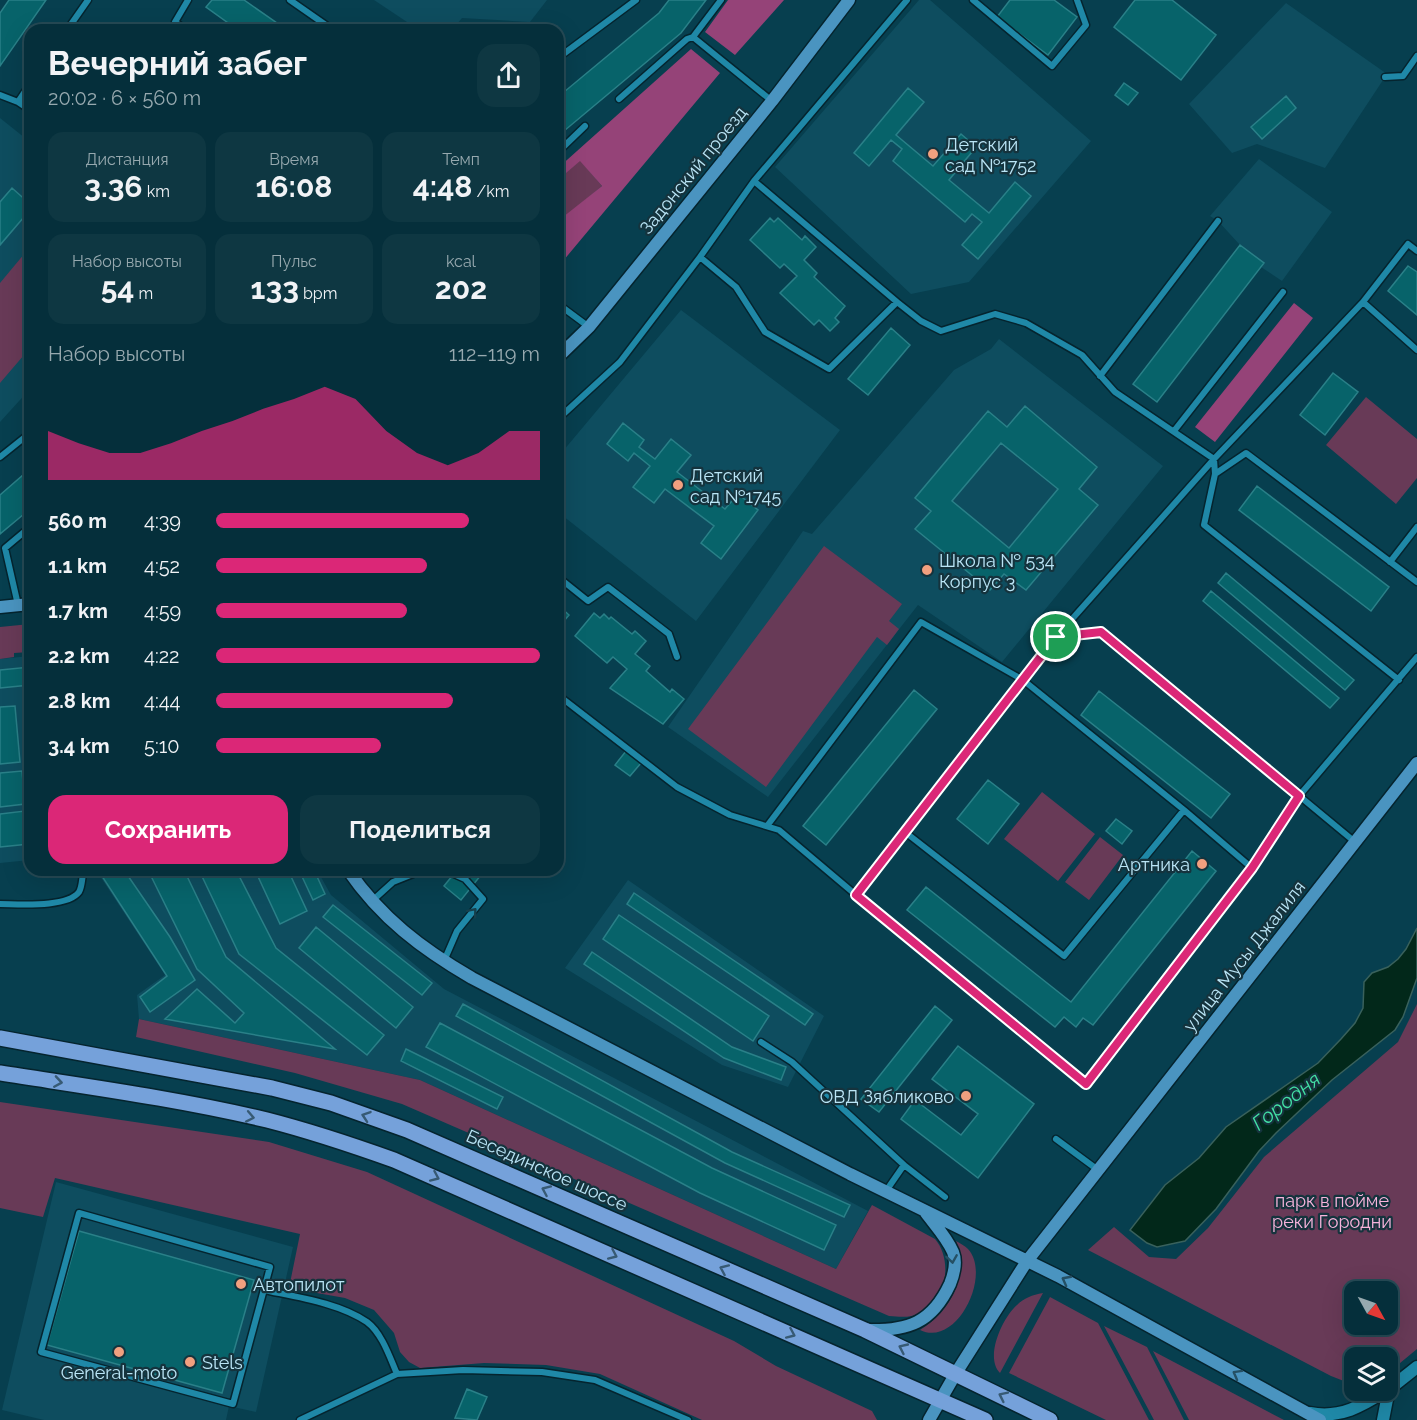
<!DOCTYPE html>
<html lang="ru">
<head>
<meta charset="utf-8">
<style>
	body { margin:0; font-family:Raleway,sans-serif; background:#0e3742; color:#f1f3f6; height:100vh; display:flex; flex-direction:column; font-size:22px; white-space:nowrap }
	* { box-sizing:border-box; margin:0 }
	p { font-size:20px; color:#97a9af }
	.icon { flex:none; width:33px; height:33px; fill:none; stroke:currentColor; stroke-width:2; stroke-linecap:round; stroke-linejoin:round }
	.map { position:relative; flex:1; overflow:hidden }
	.side { position:absolute; left:24px; top:24px; width:540px; height:852px; display:flex; flex-direction:column; background:#052f3b; border-radius:18px; box-shadow:0 6px 24px #0002,0 0 0 2px #264a55 }
	.side>* { flex:none }
	.needle { width:39px; rotate:130deg }
	.controls { position:absolute; left:1344px; top:1281px; display:grid; gap:12px }
	.controls a { display:grid; place-items:center; width:54px; height:54px; border-radius:12px; background:#052f3b; box-shadow:0 6px 24px #0002,0 0 0 2px #264a55; font-size:30px }
	.pin { position:absolute; display:grid; place-items:center; width:51px; height:51px; color:#fff; margin:-26px; border:3px solid #fff; border-radius:50%; box-shadow:0 2px 6px #0007 }
	.round { display:grid; place-items:center; flex:none; width:63px; height:63px; border-radius:18px; background:#0e3742 }
	.head { display:flex; align-items:center; justify-content:space-between; height:102px; padding:0 24px }
	h1 { font-size:33px; font-weight:700; line-height:45px }
	.stats { display:grid; grid-template-columns:repeat(3,1fr); gap:9px; height:102px; padding:6px 24px }
	.stats div { display:grid; align-content:center; border-radius:15px; background:#0e3742; text-align:center }
	.stats b { font-size:30px; font-weight:700 }
	.stats small { font-size:16px; font-weight:400 }
	.stats p { font-size:16px }
	.chart { height:168px; padding:12px 24px }
	.chart p { display:flex; justify-content:space-between }
	.chart svg { width:100%; height:108px; margin-top:6px; fill:#db2777; opacity:.7 }
	.primary-button { display:flex; gap:12px; margin-top:auto; padding:12px 24px }
	.primary-button a { flex:1; height:69px; border-radius:18px; background:#db2777; color:#fff; font-size:24px; font-weight:700; line-height:69px; text-align:center }
	.primary-button a+a { background:#0e3742; color:#f1f3f6 }
	ul { padding:0 24px; list-style:none; font-size:20px }
	li { display:grid; grid-template-columns:96px 72px 1fr; align-items:center; height:45px }
	li i { height:15px; border-radius:8px; background:#db2777 }
	.map>svg:first-child { display:block }
</style>
</head>
<body>
<div class="map">
<svg width="1417" height="1420" viewBox="0 0 1417 1420">
	<rect width="100%" height="100%" fill="#073f4f"/>
	<path fill="#0e4d5f" d="M374 0H547L530 22 462 18 452 30H419Z
		M919 0H930L1091 141 969 282 911 294 775 167Z
		M1286 3 1387 74 1325 168 1257 144 1232 153 1189 104Z
		M0 118 30 142V389L0 422Z
		M1259 159 1332 212 1282 281 1261 267 1264 263 1240 245 1218 221 1210 216Z
		M681 310 840 430 696 621 558 512V457Z
		M999 339 1163 466 1002 662 918 605 768 797 668 727 803 531 812 534 954 370 991 349Z
		M30 656V860L0 863V659Z
		M96 870H317L331 895 444 989 868 1211 836 1269 420 1080 139 1019 137 995 165 975Z
		M628 880 824 1016 788 1087 722 1065 565 968Z
		M56 1182 293 1247 256 1412 229 1406 226 1420H44L2 1410Z"/>
	<path fill="#683a57" fill-rule="evenodd" d="M580 160 602 186 559 222 558 180Z
		M30 247V348L0 383V283Z
		M1366 397 1417 439V478L1396 504 1326 445Z
		M824 546 902 604 889 621 899 629 887 645 877 637 766 787 688 729Z
		M30 624V652L14 653V657L0 659V627Z
		M1042 792 1095 834 1058 881 1004 839Z
		M1100 837 1123 855 1089 900 1065 882Z
		M1417 1004V1349L1388 1373V1358H1354V1385L1331 1376 1088 1250 1114 1227 1149 1257 1176 1259 1208 1228 1264 1157 1398 1042ZM1354 1292H1388V1324H1354Z
		M139 1019 420 1080 836 1269 872 1205 935 1239C953 1260 947 1300 921 1313 910 1318 901 1317 889 1316L402 1104 295 1073 136 1037Z
		M0 1102 269 1142 367 1172 734 1341 776 1366 872 1411 877 1420H702L600 1374 546 1365 484 1363 420 1368 409 1362 400 1352 394 1333 374 1310 345 1298 289 1288 300 1234 55 1178 43 1217 0 1208Z
		M956 1241C960 1243 965 1246 968 1249 992 1275 957 1348 920 1330 951 1311 969 1276 956 1241Z
		M1043 1293 1000 1373C984 1357 1003 1317 1017 1305 1024 1298 1032 1295 1043 1293Z
		M1050 1297 1098 1323 1149 1420H1106L1009 1373Z
		M1104 1326 1147 1347 1184 1420H1154Z
		M1153 1351 1284 1420H1189Z"/>
	<path fill="#954378" d="M728 0H784L735 55 705 32Z
		M691 49 720 73 558 267V221L602 186 580 161 558 180V168Z
		M1294 303 1313 318 1215 442 1195 427Z"/>
	<path fill="#02281a" stroke="#39615c" stroke-width="1.5" d="M1417 928V978L1403 1017 1395 1030 1332 1080 1276 1133 1259 1151 1216 1209 1185 1241 1157 1247 1147 1243 1130 1230 1165 1185 1199 1158 1226 1127 1318 1063 1341 1039 1355 1023 1363 1008 1364 982 1372 973 1388 967 1398 959 1406 949Z"/>
	<path fill="#07636a" stroke="#2a8088" stroke-width="1.5" fill-rule="evenodd" d="M9 0H46L0 66V13Z
		M212 0H244L287 30H238L206 7Z
		M669 0H706L681 33 558 136V97L659 13Z
		M1010 0H1054L1077 17 1048 55 997 17Z
		M1135 0H1172L1216 35 1181 80 1114 27Z
		M1124 83 1138 93 1128 105 1115 95Z
		M908 88 924 102 896 135 933 166 961 134 976 147 949 180 989 213 1015 182 1031 196 978 259 962 245 982 222 972 214 965 222 893 161 902 149 891 140 869 166 854 153Z
		M1286 96 1296 108 1262 139 1251 127Z
		M12 188 30 204V210L0 245V202Z
		M770 218 774 222 778 218 802 240 805 236 816 247 804 260 817 273 814 277 845 306 835 318 839 322 830 331 819 320 814 325 780 293 797 276 784 264 780 268 750 240Z
		M1240 245 1264 263 1157 402 1133 384Z
		M1408 266 1417 272V315L1388 291Z
		M891 328 910 345 868 395 848 379Z
		M1333 373 1358 392 1325 435 1300 415Z
		M1025 406 1097 467 1079 489 1098 505 1026 590 1004 574 990 590 915 529 931 511 915 498 988 411 1007 427ZM1001 443 1058 489 1009 548 952 501Z
		M623 423 644 440 639 447 655 459 671 439 691 455 677 472 725 509 738 494 758 510 721 559 701 543 714 526 665 489 654 503 633 487 650 466 634 453 628 461 607 444Z
		M30 469V509L0 534V495Z
		M1257 486 1389 587 1371 611 1239 510Z
		M1226 573 1354 680 1345 690 1218 583Z
		M1211 591 1339 698 1330 708 1203 601Z
		M558 605 569 615 558 628Z
		M594 613 600 618 604 614 609 619 611 617 632 634 635 631 646 641 635 654 650 666 646 671 670 692 672 689 684 699 663 724 610 688 627 669 613 657 607 663 575 636Z
		M30 667V685L0 688V670Z
		M914 690 937 709 826 845 803 826Z
		M1099 691 1230 794 1211 818 1081 715Z
		M15 706 20 762 0 764V707Z
		M626 751 641 763 630 776 615 765Z
		M22 771 25 804 0 807V773Z
		M988 780 1019 804 988 844 957 819Z
		M25 811 29 844 0 847V814Z
		M1116 819 1132 831 1122 844 1106 831Z
		M1192 851 1216 871 1093 1025 1083 1018 1076 1027 1064 1017 1055 1027 907 910 926 887 1071 1002Z
		M98 870H124L170 937 195 980 150 1012 140 997 167 976Z
		M148 870H184L226 957 335 1049 165 1019 197 989 235 1023 244 1013 197 969Z
		M199 870H236L276 948 384 1035 367 1055 239 954Z
		M255 870H288L307 911 280 924Z
		M299 870H314L325 894 313 900Z
		M457 870H485L461 900 444 886Z
		M634 893 813 1014 805 1025 627 904Z
		M333 905 432 983 422 995 323 917Z
		M619 915 769 1016 753 1041 603 939Z
		M316 927 413 1007 396 1028 299 948Z
		M592 952 732 1047 786 1067 781 1080 724 1058 584 964Z
		M463 1004 732 1152 850 1205 844 1217 725 1163 456 1016Z
		M935 1006 952 1020 879 1112 861 1099Z
		M440 1023 712 1168 836 1225 824 1250 700 1193 426 1047Z
		M958 1046 1034 1104 978 1178 901 1119 915 1100 961 1135 978 1114 932 1079Z
		M406 1049 503 1097 497 1109 401 1061Z
		M79 1231 254 1280 222 1393 47 1345Z
		M467 1389 487 1397 477 1420 455 1418Z"/>
	<g fill="none" stroke-linecap="round" stroke-linejoin="round">
		<g stroke="#05242e" stroke-width="9">
			<path id="lane" d="M290 0 333 30
				M721 0 693 37 772 101
				M973 0 1052 66 1086 25 1077 0
				M67 30 88 0
				M186 30 175 22 188 0
				M558 58 636 0
				M1385 77 1403 76 1417 56
				M30 84 18 102 30 110
				M0 95 18 102
				M619 99 687 39 693 37
				M558 152 585 126
				M754 181 897 302
				M1417 251 1408 244 1363 302 1417 350
				M700 257 754 181 907 0
				M558 304 589 327
				M1100 376 1218 221
				M558 419 620 362 700 257 736 287 765 332 829 369 897 302 921 321 941 331 995 314 1026 323 1082 355 1115 392 1214 459 1215 474 1204 525 1399 680
				M1174 431 1283 292
				M0 457 30 433
				M1215 474 1246 453 1417 582
				M1390 562 1417 527
				M558 577 588 601 608 587 669 634 677 657
				M18 605 5 548 30 527
				M1057 636 1214 459 1363 302
				M558 695 677 787 730 815 779 830 856 895 1056 637 1101 632 1355 842
				M1184 810 1252 868
				M767 826 921 622 1023 680 1184 810 1064 956 905 832
				M856 895 1086 1084 1252 868 1299 796 1417 657
				M372 901 393 882 423 870 447 871 465 879 483 899 457 931 444 961
				M0 904C19 904 67 908 79 892 82 887 82 879 83 874
				M761 1042 792 1062 904 1165
				M1056 1139 1098 1170
				M886 1191 904 1165 945 1197
				M79 1213 270 1267 233 1404 41 1352Z
				M264 1290C297 1297 339 1303 367 1322 382 1333 390 1358 397 1374
				M300 1420 397 1374 463 1370 542 1372 595 1380 688 1420"/>
		</g>
		<g stroke="#05242e" stroke-width="15">
			<path id="street" d="M1388 1390 1417 1367
				M1310 1413C1340 1419 1362 1406 1387 1390
				M1383 1420 1389 1389"/>
		</g>
		<g stroke="#05242e" stroke-width="15">
			<path id="secondary" d="M558 357 589 327 772 101 849 0
				M0 607 30 604
				M348 870C381 918 422 949 472 978L850 1174 1058 1276 1320 1420
				M867 1330C908 1331 932 1323 950 1284 954 1274 957 1262 953 1252 947 1238 935 1225 926 1213
				M929 1420 956 1373 1027 1261 1417 763"/>
		</g>
		<g stroke="#05242e" stroke-width="18">
			<path id="primary" d="M0 1038 272 1088 331 1103 407 1130 865 1330 1050 1420
				M0 1073C89 1087 179 1099 267 1120 310 1131 352 1145 394 1160L985 1420"/>
		</g>
		<use href="#lane" stroke="#1f88a7" stroke-width="6"/>
		<use href="#street" stroke="#1f88a7" stroke-width="12"/>
		<use href="#secondary" stroke="#4a94c0" stroke-width="12"/>
		<use href="#primary" stroke="#75a1da" stroke-width="15"/>
	</g>
	<defs><path id="oneway-chevron" d="M-2-3.5L2.5 0L-2 3.5" fill="none" stroke-width="1.6" stroke-linecap="round" stroke-linejoin="round" transform="scale(1.5)"/></defs>
	<use stroke="#16404d" href="#oneway-chevron" transform="translate(473 912) rotate(-50)"/>
	<g stroke="#375a74">
		<use href="#oneway-chevron" transform="translate(58 1082) rotate(9)"/>
		<use href="#oneway-chevron" transform="translate(366 1116) rotate(-161)"/>
		<use href="#oneway-chevron" transform="translate(250 1117) rotate(11)"/>
		<use href="#oneway-chevron" transform="translate(435 1177) rotate(24)"/>
		<use href="#oneway-chevron" transform="translate(546 1190) rotate(-156)"/>
		<use href="#oneway-chevron" transform="translate(613 1255) rotate(24)"/>
		<use href="#oneway-chevron" transform="translate(724 1269) rotate(-156)"/>
		<use href="#oneway-chevron" transform="translate(791 1334) rotate(24)"/>
		<use href="#oneway-chevron" transform="translate(903 1348) rotate(-155)"/>
		<use href="#oneway-chevron" transform="translate(1003 1396) rotate(-154)"/>
	</g>
	<g stroke="#255064">
		<use href="#oneway-chevron" transform="translate(952 1259) rotate(81)"/>
		<use href="#oneway-chevron" transform="translate(1066 1280) rotate(-152)"/>
		<use href="#oneway-chevron" transform="translate(1237 1374) rotate(-151)"/>
	</g>
	<g fill="none" stroke-linecap="round" stroke-linejoin="round">
		<g stroke="#fff" stroke-width="12">
			<path id="route" d="M1101 632 1299 796 1252 868 1086 1084 856 895 1056 637Z"/>
		</g>
		<use href="#route" stroke="#db2777" stroke-width="8"/>
	</g>
	<g fill="#f2a07f" stroke="#15333d" stroke-width="2">
		<circle cx="933" cy="154" r="6"/>
		<circle cx="678" cy="485" r="6"/>
		<circle cx="927" cy="570" r="6"/>
		<circle cx="1202" cy="864" r="6"/>
		<circle cx="966" cy="1096" r="6"/>
		<circle cx="241" cy="1284" r="6"/>
		<circle cx="119" cy="1352" r="6"/>
		<circle cx="190" cy="1362" r="6"/>
	</g>
	<g text-anchor="middle" dominant-baseline="central" stroke-width="4.5" stroke-linejoin="round" paint-order="stroke">
		<g font-size="18" fill="#bae5f6" stroke="#15333d" text-anchor="start">
			<text x="945" y="144">Детский<tspan x="945" dy="21">сад №1752</tspan></text>
			<text x="690" y="475">Детский<tspan x="690" dy="21">сад №1745</tspan></text>
			<text x="939" y="560">Школа № 534<tspan x="939" dy="21">Корпус 3</tspan></text>
			<text x="1190" y="864" text-anchor="end">Артника</text>
			<text x="954" y="1096" text-anchor="end">ОВД Зябликово</text>
			<text x="253" y="1284">Автопилот</text>
			<text x="202" y="1362">Stels</text>
			<text x="119" y="1372" text-anchor="middle">General-moto</text>
		</g>
		<g font-size="18" fill="#bae5f6" stroke="#15333d">
			<text transform="translate(693 170) rotate(-51)">Задонский проезд</text>
			<text transform="translate(1244 956) rotate(-52)">улица Мусы Джалиля</text>
			<text transform="translate(547 1170) rotate(24)">Бесединское шоссе</text>
		</g>
		<g font-size="18" fill="#f8b4dc" stroke="#15333d">
			<text x="1332" y="1200">парк в пойме<tspan x="1332" dy="21">реки Городни</tspan></text>
		</g>
		<g font-size="20" font-style="italic" fill="#43e1a5" stroke="#15333d">
			<text transform="translate(1286 1101) rotate(-38)">Городня</text>
		</g>
	</g>
</svg>
<div class="controls">
<a><svg class="needle" viewBox="-14 -14 28 28"><path d="M0-13l5 13h-10z" fill="#e53935"/><path d="M0 13l5-13h-10z" fill="#97a9af"/></svg></a>
<a><svg class="icon" aria-label="layers" viewBox="0 0 24 24"><path d="M12 4l9 5-9 5-9-5zM3 14l9 5 9-5"/></svg></a>
</div>
<div class="pin" style="left:1056px;top:637px;background:#1e9e55"><svg class="icon" aria-label="arrive" viewBox="0 0 24 24"><path d="M6 21V4h12l-3 4 3 4H6"/></svg></div>
<section class="side">
<div class="head"><div><h1>Вечерний забег</h1><p>20:02 · 6 × 560 m</p></div><a class="round"><svg class="icon" aria-label="share" viewBox="0 0 24 24"><path d="M12 15V3M7 8l5-5 5 5M5 13v7h14v-7"/></svg></a></div>
<div class="stats">
<div><p>Дистанция</p><b>3.36<small> km</small></b></div>
<div><p>Время</p><b>16:08</b></div>
<div><p>Темп</p><b>4:48<small> /km</small></b></div>
</div>
<div class="stats">
<div><p>Набор высоты</p><b>54<small> m</small></b></div>
<div><p>Пульс</p><b>133<small> bpm</small></b></div>
<div><p>kcal</p><b>202</b></div>
</div>
<div class="chart"><p><span>Набор высоты</span>112–119 m</p>
<svg viewBox="0 0 160 44" preserveAspectRatio="none"><path d="M0 44V24L10 29L20 33L30 33L40 29L50 24L60 20L70 15L80 11L90 6L100 11L110 24L120 33L130 38L140 33L150 24L160 24V44z"/></svg>
</div>
<ul>
<li><b>560 m</b>4:39<i style="width:78%"></i></li>
<li><b>1.1 km</b>4:52<i style="width:65%"></i></li>
<li><b>1.7 km</b>4:59<i style="width:59%"></i></li>
<li><b>2.2 km</b>4:22<i style="width:100%"></i></li>
<li><b>2.8 km</b>4:44<i style="width:73%"></i></li>
<li><b>3.4 km</b>5:10<i style="width:51%"></i></li>
</ul>
<div class="primary-button"><a>Сохранить</a><a>Поделиться</a></div>
</section>
</div>
</body>
</html>
